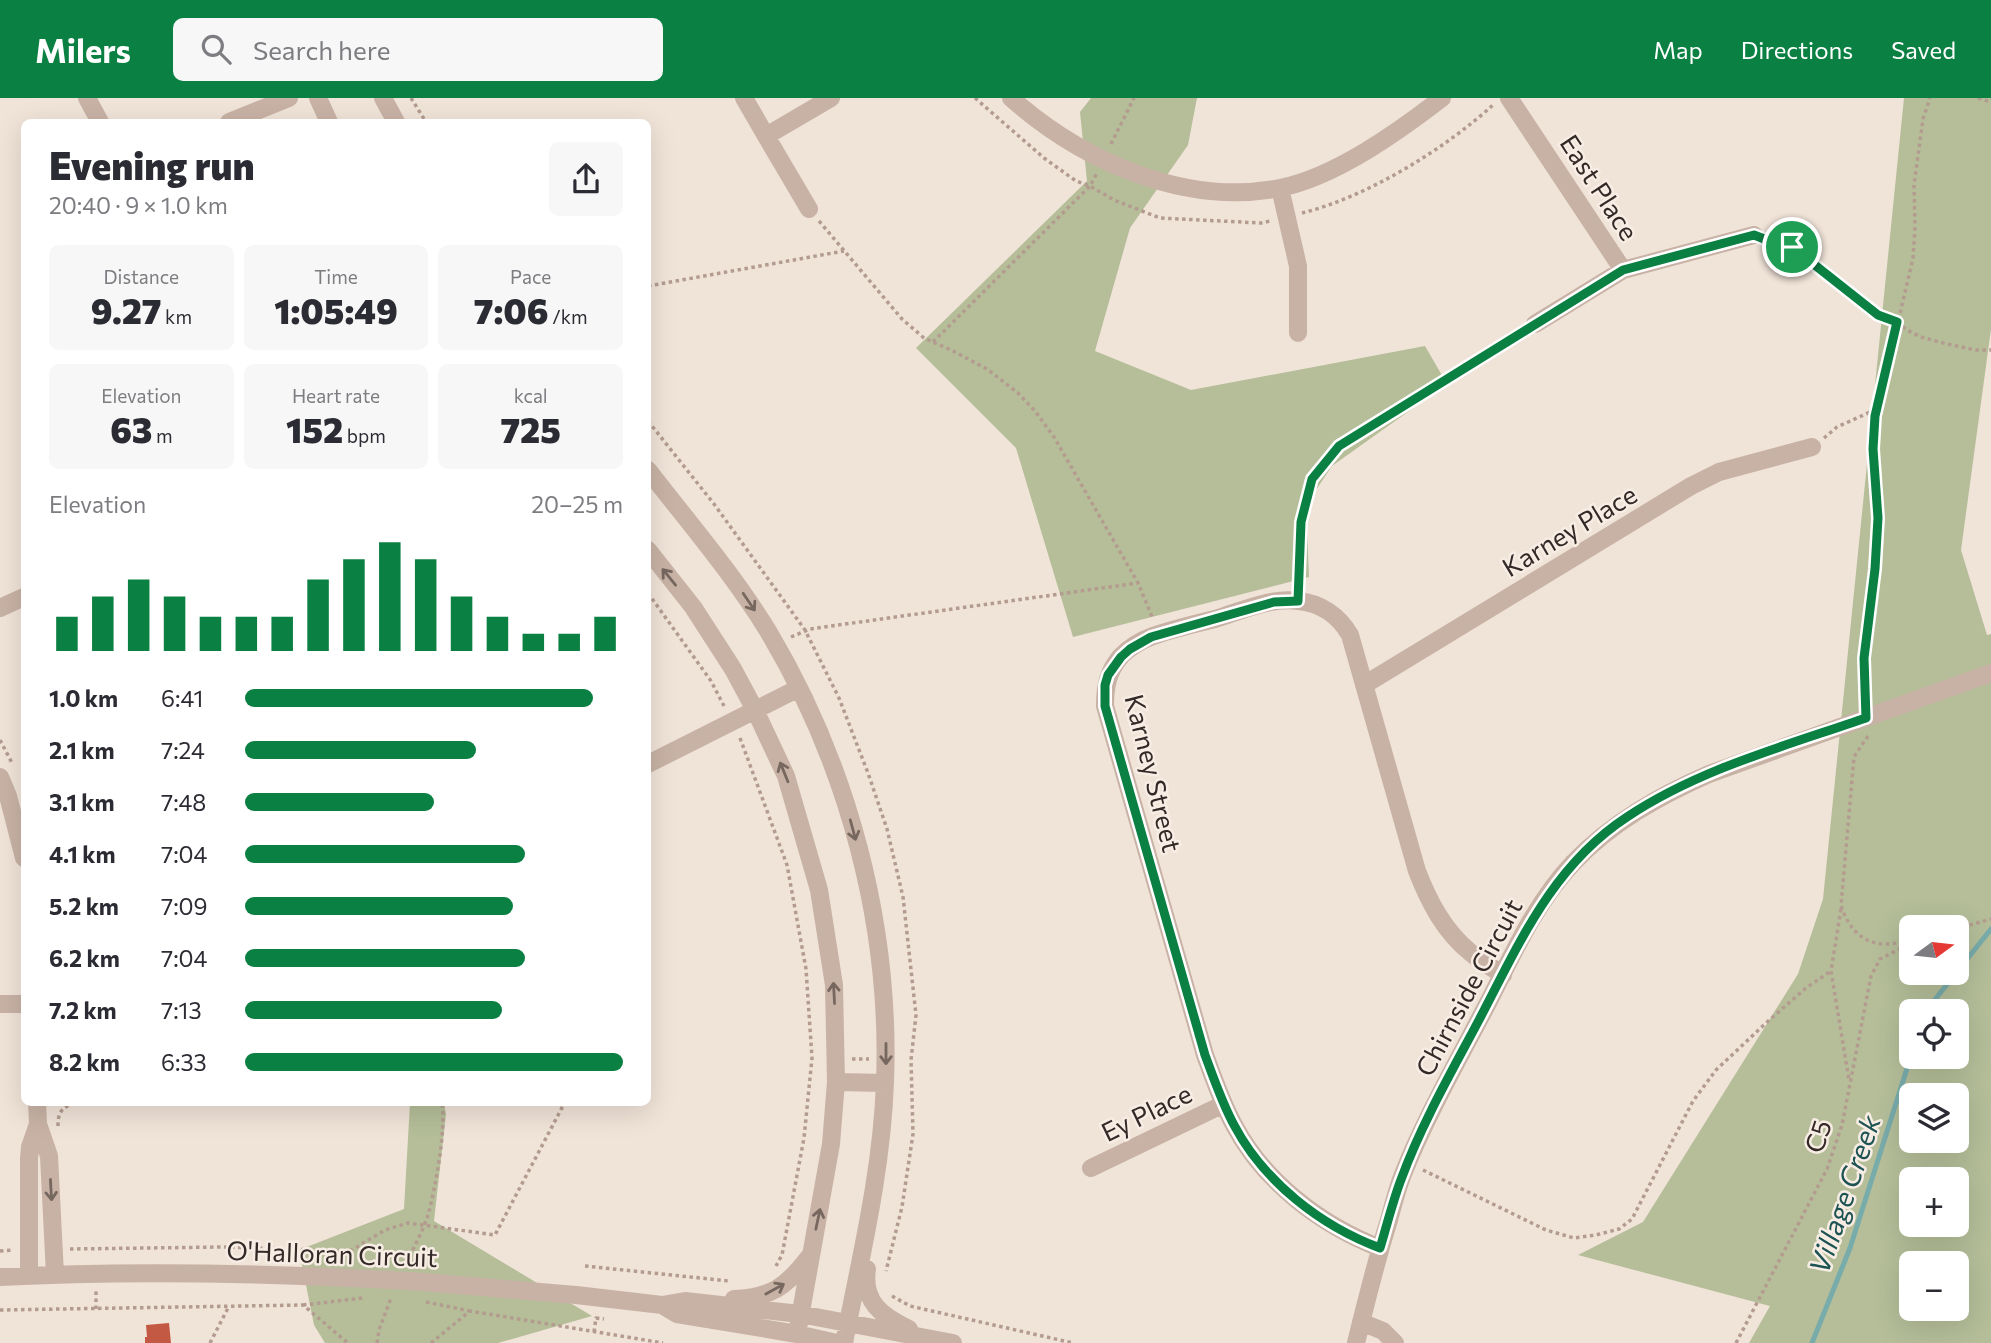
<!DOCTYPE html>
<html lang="en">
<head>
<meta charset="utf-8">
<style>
	body { margin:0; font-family:Commissioner,sans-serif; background:#f7f7f7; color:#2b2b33; height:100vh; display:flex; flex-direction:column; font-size:26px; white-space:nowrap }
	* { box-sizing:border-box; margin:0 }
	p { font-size:23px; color:#7c7c81 }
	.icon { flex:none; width:38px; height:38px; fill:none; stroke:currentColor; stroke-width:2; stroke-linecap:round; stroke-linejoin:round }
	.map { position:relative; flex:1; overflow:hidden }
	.panel { position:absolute; left:21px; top:21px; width:630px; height:987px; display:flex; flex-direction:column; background:#fff; border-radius:10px; box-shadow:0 7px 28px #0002 }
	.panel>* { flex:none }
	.needle { width:46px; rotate:75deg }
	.controls { position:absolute; left:1899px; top:817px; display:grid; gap:14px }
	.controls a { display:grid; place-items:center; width:70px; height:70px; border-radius:10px; background:#fff; box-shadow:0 7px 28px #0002; font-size:35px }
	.pin { position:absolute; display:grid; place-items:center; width:60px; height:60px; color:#fff; margin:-30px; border:4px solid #fff; border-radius:50%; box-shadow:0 2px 7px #0007 }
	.round { display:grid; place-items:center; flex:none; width:74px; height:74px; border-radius:10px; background:#f7f7f7 }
	.head { display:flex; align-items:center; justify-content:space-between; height:119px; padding:0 28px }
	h1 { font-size:38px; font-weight:800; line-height:52px }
	.metrics { display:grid; grid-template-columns:repeat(3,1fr); gap:10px; height:119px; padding:7px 28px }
	.metrics div { display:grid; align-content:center; border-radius:10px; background:#f7f7f7; text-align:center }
	.metrics b { font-size:35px; font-weight:800 }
	.metrics small { font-size:19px; font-weight:400 }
	.metrics p { font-size:19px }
	.chart { height:196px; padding:14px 28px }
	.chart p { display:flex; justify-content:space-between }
	.chart svg { width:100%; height:126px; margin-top:7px; stroke:#0b8043; stroke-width:6 }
	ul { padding:0 28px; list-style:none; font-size:23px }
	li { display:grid; grid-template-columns:112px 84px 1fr; align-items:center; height:52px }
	li i { height:18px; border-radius:9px; background:#0b8043 }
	header { display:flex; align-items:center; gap:42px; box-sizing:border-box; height:98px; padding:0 35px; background:#0b8043; color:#fff }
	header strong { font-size:33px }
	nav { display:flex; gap:38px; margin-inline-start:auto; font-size:24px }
	.search { width:490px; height:63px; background:#f7f7f7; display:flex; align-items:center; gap:18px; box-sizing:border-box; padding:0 24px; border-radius:10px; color:#7c7c81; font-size:26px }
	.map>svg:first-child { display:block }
</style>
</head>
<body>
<header>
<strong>Milers</strong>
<div class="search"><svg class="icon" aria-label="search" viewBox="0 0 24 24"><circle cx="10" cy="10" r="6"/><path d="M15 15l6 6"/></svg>Search here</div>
<nav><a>Map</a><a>Directions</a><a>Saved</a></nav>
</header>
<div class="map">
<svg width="1991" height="1245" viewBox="0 0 1991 1245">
	<rect width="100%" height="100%" fill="#f0e3d8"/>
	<path fill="#b5be99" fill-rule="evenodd" d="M1091 0H1197L1188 47 1130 130 1095 253 1191 292 1425 248 1447 286 1332 368 1314 395 1307 429 1309 479 1073 539 1016 350 916 250 1087 83 1080 14Z
		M1904 0H1991V231L1961 452 1987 537 1991 536V1245H1749L1770 1208 1578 1157 1643 1124 1798 876 1823 801ZM1911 830H1956V875H1911ZM1911 914H1956V959H1911ZM1911 998H1956V1043H1911ZM1911 1082H1956V1127H1911ZM1911 1166H1956V1211H1911Z
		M410 1005H444L446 1016 434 1123 592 1218 498 1245H325L314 1227 299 1152 404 1111Z"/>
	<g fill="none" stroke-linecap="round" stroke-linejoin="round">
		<path stroke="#78acab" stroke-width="5" d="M1956 875 1991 831
			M1925 914 1956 875
			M1812 1245 1850 1150 1911 958"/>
	</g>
	<path fill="#c35943" d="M169 1225 171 1245H145V1239H147L146 1227Z"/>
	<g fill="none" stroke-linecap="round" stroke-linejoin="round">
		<path stroke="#b39c8f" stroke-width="3.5" stroke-dasharray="3.5 3.5" stroke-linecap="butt" d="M411 0 426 24
			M975 0 1044 60 1076 83 1090 88 1114 102 1160 120 1261 125 1270 123
			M1978 0 1991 4
			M1111 46 1134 0
			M1302 115C1367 99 1445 51 1494 6
			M819 123 902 221 924 240 953 253 987 271 1018 295 1035 313 1054 339 1138 485 1153 521
			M1769 143 1792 149 1878 217 1897 224 1907 232 1921 239 1947 246 1976 252H1991
			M648 188 844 153
			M933 244 1090 88 1097 75
			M648 323 714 406 805 532 839 600 868 675 887 731 903 799 916 917 911 962 913 1036 902 1109 886 1173
			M1824 340 1837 329 1877 311
			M1299 486 1301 424 1312 381 1339 348 1521 235
			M648 495 711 583 724 608
			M791 539 810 531 1138 485
			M1866 603 1864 560 1876 472 1878 420 1873 351 1876 318 1913 160 1915 129 1914 87 1923 21 1930 0
			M1868 638 1854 659 1841 808C1847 825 1857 841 1876 845 1886 848 1901 844 1911 843
			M740 640 787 767 806 871 812 960 804 1040 782 1157 776 1168
			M0 642 12 665
			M1841 811 1831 873 1849 982
			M1956 831 1991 821
			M852 961H869
			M58 1028C58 1017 60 1011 70 1007V1004
			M1423 1072 1546 1132 1574 1140 1596 1137 1619 1131 1632 1121 1693 1003 1716 972 1766 925 1806 890 1831 873
			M70 1151 223 1149 350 1153 385 1132 408 1125 495 1137 565 1004
			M0 1153 13 1152
			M407 1165C414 1148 424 1131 429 1114 436 1085 446 1033 442 1004
			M585 1168 729 1183
			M892 1198 910 1208 1073 1245
			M426 1204 470 1213
			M303 1207 363 1200
			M96 1211V1191
			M0 1212 303 1207 348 1245
			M594 1234 596 1220 604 1221
			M210 1245 229 1208
			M377 1245 379 1232 391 1200
			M431 1245 470 1213 663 1245
			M1736 1245 1827 1071 1842 1027 1871 878 1880 861 1911 845"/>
		<path stroke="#c8b2a5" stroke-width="18" d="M87 0 100 24
			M318 0 329 24
			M383 0 396 24
			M744 0 766 38 831 0
			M1011 0C1081 62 1184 109 1280 90 1335 79 1398 34 1442 0
			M1509 0 1623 172
			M229 24 289 0
			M766 38 809 111
			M1280 90 1298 168V235
			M1535 226 1623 172 1754 137
			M648 372C689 425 733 476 768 533 848 667 891 827 885 984 882 1072 861 1158 844 1245
			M648 452 693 509 733 571 755 612 786 678 819 792 834 887 836 984 831 1046 797 1236
			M0 510 24 499
			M1364 587 1691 388 1719 374 1812 349
			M648 666 799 590
			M0 679 8 698 24 760
			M0 906H24
			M836 984 885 985
			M38 1026 49 1058 55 1177
			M1091 1070 1224 1006
			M1380 1150C1321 1127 1264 1084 1234 1027 1222 1005 1214 981 1205 957L1105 608C1105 588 1108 573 1121 558 1129 550 1142 542 1153 538 1173 531 1194 526 1215 521 1241 513 1271 499 1298 503 1321 505 1339 518 1350 537L1417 773C1429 804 1444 833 1471 855 1480 863 1492 869 1503 877
			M867 1171C862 1204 882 1218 909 1231
			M29 1178V1061L30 1049 38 1026 37 1004
			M0 1179C130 1172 260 1175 390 1182
			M411 1183 576 1197 662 1207 685 1203 800 1216 953 1245
			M734 1201C771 1200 787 1188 809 1159
			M662 1207 677 1216 797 1236 837 1245
			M1361 1224 1383 1233 1395 1245
			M1356 1245C1366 1204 1376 1163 1389 1122 1393 1107 1397 1091 1403 1076 1427 1016 1460 959 1490 901 1514 854 1536 804 1573 765 1611 725 1659 698 1709 676L1991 575"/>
		<path stroke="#c8b2a5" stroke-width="18" d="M390 1182 411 1183"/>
	</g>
	<defs><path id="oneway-shaft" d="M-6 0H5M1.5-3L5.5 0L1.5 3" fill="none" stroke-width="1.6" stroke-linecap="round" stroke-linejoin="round" transform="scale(1.75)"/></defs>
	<g stroke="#76675f">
		<use href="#oneway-shaft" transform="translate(669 479) rotate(-129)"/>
		<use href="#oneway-shaft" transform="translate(749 504) rotate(56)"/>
		<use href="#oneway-shaft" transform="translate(784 674) rotate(-112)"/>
		<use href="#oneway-shaft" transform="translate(853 732) rotate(75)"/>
		<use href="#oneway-shaft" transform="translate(834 895) rotate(-93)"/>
		<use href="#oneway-shaft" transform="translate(886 956) rotate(90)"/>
		<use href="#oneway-shaft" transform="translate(51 1092) rotate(87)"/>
		<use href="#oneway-shaft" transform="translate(818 1121) rotate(-78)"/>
		<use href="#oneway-shaft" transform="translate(775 1191) rotate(-29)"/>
	</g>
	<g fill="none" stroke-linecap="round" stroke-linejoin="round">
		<g stroke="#fff" stroke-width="14">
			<path id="route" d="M1754 137 1772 144 1792 149 1878 217 1897 224 1875 318 1873 351 1878 420 1875 471 1864 560 1866 620C1785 648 1699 671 1627 719 1552 768 1519 846 1479 922 1452 973 1422 1025 1402 1079 1393 1102 1387 1127 1380 1150 1321 1128 1264 1084 1234 1027 1222 1005 1214 981 1205 957L1105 608V587L1108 577 1121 559 1130 551 1151 539 1274 504 1298 503 1301 424 1312 381 1339 348 1623 172Z"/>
		</g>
		<use href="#route" stroke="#0b8043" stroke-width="9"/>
	</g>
	<g text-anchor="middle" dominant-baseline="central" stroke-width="5" stroke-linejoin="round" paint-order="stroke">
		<g font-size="26" fill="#332926" stroke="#f8ede4">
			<text transform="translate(1600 89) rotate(57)">East Place</text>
			<text transform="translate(1569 432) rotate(-31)">Karney Place</text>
			<text transform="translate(1154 675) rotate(76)">Karney Street</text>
			<text transform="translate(1468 889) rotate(-62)">Chirnside Circuit</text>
			<text transform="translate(1146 1014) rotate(-26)">Ey Place</text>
			<text transform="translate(1817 1038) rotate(-72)">C5</text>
			<text transform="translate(332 1155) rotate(2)">O'Halloran Circuit</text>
		</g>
		<g font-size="28" font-style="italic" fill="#1d5353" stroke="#f8ede4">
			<text transform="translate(1844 1096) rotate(-71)">Village Creek</text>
		</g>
	</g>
</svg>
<div class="controls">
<a><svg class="needle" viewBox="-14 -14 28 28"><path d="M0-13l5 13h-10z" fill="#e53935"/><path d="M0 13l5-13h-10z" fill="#7c7c81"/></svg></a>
<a><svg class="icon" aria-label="locate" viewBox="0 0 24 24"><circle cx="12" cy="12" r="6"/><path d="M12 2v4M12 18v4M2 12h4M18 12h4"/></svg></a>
<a><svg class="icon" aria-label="layers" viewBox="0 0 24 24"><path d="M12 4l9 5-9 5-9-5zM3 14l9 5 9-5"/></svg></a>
<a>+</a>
<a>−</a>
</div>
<div class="pin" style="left:1792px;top:149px;background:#1e9e55"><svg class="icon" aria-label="arrive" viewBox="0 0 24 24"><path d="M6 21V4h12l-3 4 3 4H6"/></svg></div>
<section class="panel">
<div class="head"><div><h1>Evening run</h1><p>20:40 · 9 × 1.0 km</p></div><a class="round"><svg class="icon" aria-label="share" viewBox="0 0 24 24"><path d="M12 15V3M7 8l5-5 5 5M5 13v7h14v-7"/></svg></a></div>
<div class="metrics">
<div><p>Distance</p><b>9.27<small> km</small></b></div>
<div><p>Time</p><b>1:05:49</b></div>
<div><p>Pace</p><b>7:06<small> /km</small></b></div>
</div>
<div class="metrics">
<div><p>Elevation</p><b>63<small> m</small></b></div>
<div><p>Heart rate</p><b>152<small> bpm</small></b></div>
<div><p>kcal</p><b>725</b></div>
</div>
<div class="chart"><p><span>Elevation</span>20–25 m</p>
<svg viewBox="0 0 160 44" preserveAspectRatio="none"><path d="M5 44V32M15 44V25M25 44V19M35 44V25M45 44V32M55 44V32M65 44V32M75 44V19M85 44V12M95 44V6M105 44V12M115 44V25M125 44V32M135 44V38M145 44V38M155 44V32"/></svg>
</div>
<ul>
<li><b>1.0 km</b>6:41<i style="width:92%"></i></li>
<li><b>2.1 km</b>7:24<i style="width:61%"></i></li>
<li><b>3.1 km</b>7:48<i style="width:50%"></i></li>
<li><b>4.1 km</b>7:04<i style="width:74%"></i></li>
<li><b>5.2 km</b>7:09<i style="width:71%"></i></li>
<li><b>6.2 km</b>7:04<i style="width:74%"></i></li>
<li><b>7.2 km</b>7:13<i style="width:68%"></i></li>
<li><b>8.2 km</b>6:33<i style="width:100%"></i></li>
</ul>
</section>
</div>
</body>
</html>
